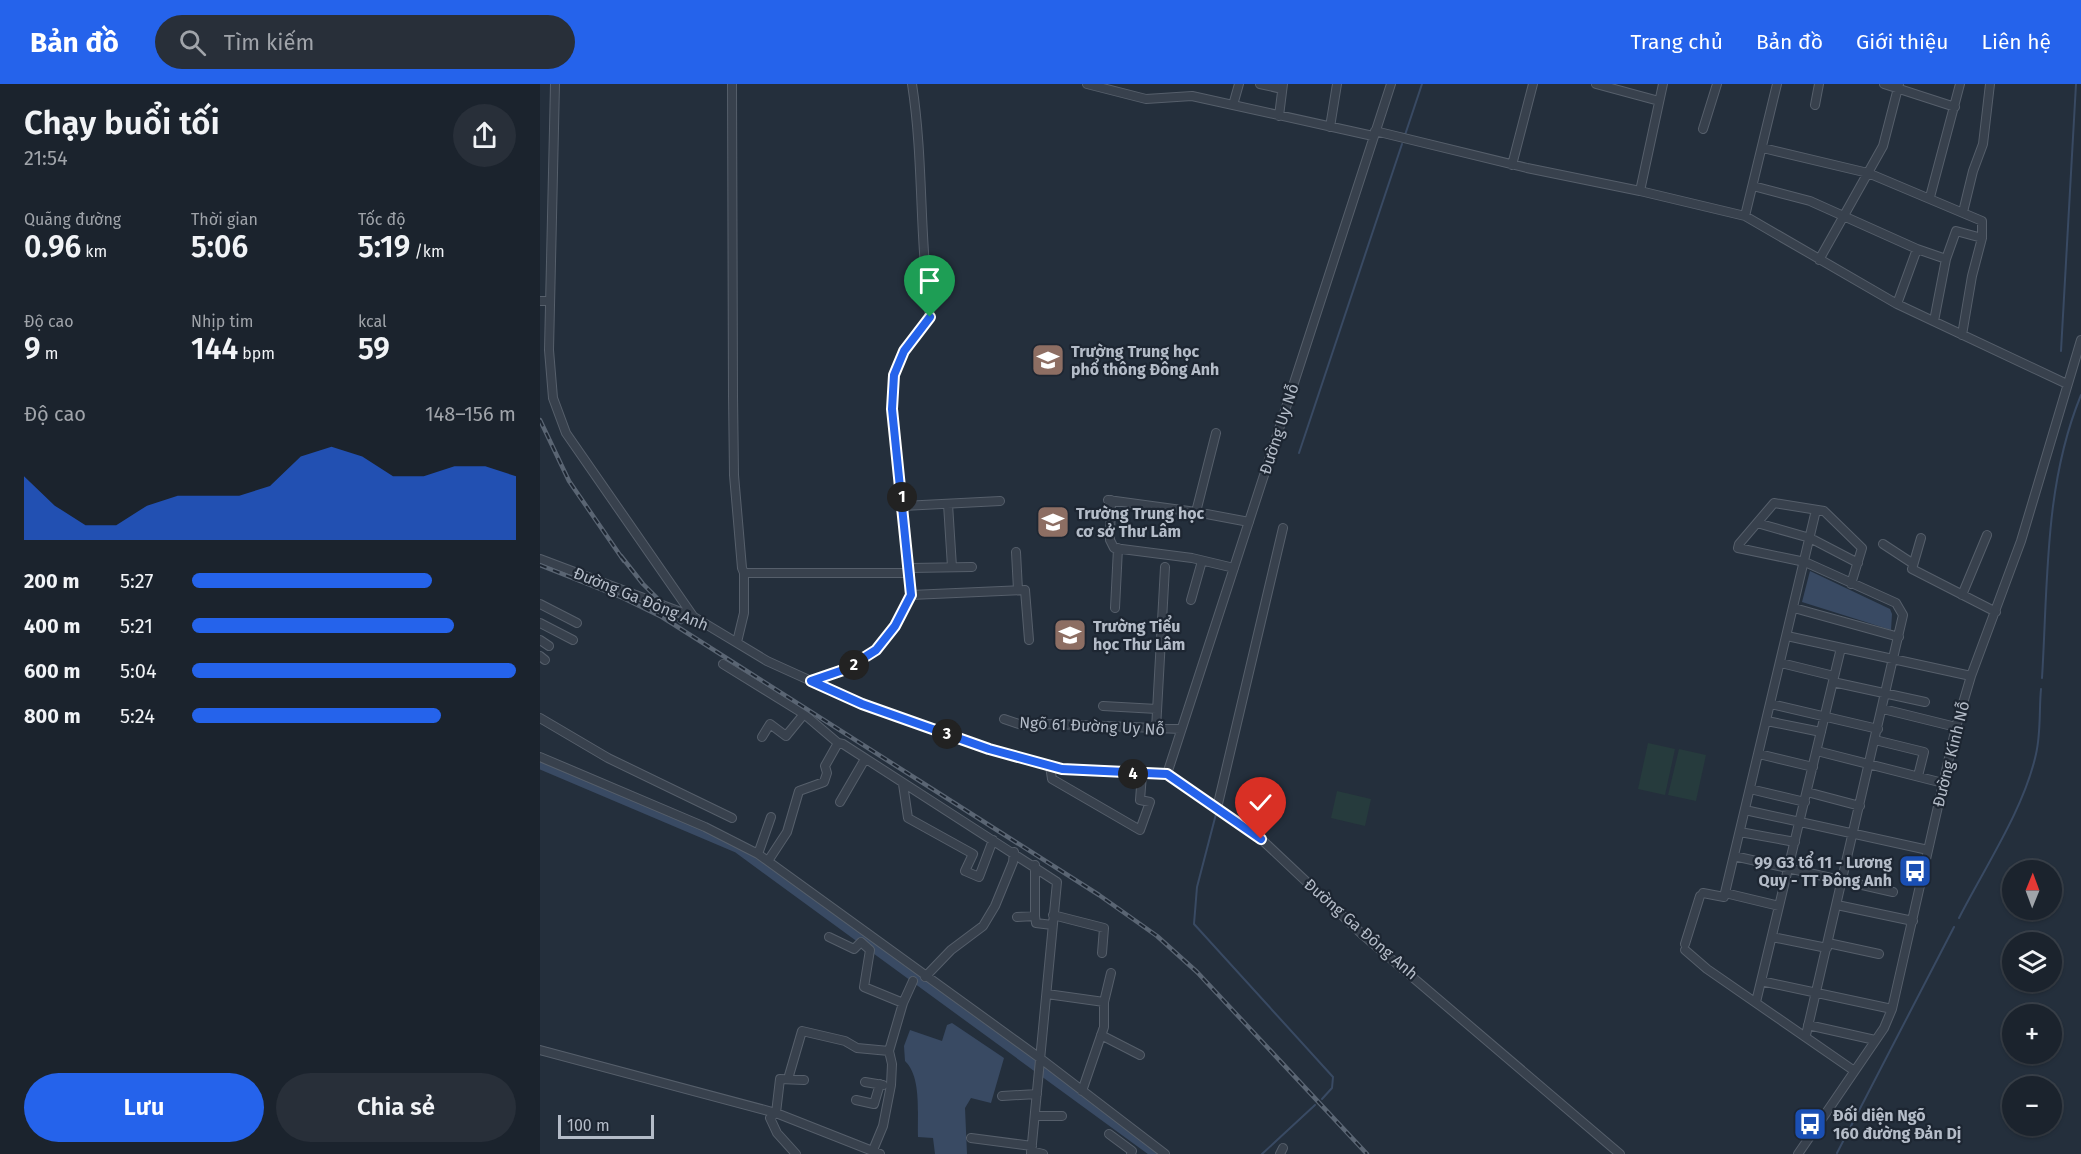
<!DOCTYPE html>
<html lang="vi">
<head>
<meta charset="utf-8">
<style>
	body { margin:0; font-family:"Fira Sans",sans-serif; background:#282f39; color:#f1f3f6; height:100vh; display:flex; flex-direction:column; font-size:22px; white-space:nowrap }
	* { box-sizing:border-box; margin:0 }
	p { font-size:20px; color:#a0a4aa }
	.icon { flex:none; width:33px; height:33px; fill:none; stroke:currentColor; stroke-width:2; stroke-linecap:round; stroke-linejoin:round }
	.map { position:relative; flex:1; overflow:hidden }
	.panel { display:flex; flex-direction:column; background:#1b232d; width:540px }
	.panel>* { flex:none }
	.needle { width:39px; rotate:1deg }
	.controls { position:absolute; left:1462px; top:776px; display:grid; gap:12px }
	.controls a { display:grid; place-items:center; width:60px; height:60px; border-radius:50%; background:#1b232d; box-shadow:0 2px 4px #0004,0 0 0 2px #394049; font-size:30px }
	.scale { position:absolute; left:18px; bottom:15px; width:96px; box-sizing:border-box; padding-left:6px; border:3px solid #b4bcc8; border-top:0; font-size:16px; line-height:21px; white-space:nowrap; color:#b4bcc8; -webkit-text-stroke:4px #1d2632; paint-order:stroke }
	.pin { position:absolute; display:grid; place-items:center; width:51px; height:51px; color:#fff; margin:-62px -26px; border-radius:50% 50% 50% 0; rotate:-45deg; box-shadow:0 0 6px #0007 }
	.pin .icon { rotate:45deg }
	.km { position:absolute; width:30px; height:30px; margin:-15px; border-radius:50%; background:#222; color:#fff; font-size:16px; line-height:30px; text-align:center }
	.round { display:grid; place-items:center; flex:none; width:63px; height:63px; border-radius:32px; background:#282f39 }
	.overview { display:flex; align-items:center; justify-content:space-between; height:102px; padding:0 24px }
	h1 { font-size:33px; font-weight:600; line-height:45px }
	.figures { display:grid; grid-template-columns:repeat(3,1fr); gap:9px; height:102px; padding:6px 24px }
	.figures div { display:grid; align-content:center }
	.figures b { font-size:30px; font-weight:600 }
	.figures small { font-size:16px; font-weight:400 }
	.figures p { font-size:16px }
	.chart { height:168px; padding:12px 24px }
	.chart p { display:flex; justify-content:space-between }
	.chart svg { width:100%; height:108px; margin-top:6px; fill:#2563eb; opacity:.7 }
	.cta { display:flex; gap:12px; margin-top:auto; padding:12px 24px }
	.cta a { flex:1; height:69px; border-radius:36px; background:#2563eb; color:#fff; font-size:24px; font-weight:600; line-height:69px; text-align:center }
	.cta a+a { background:#282f39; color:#f1f3f6 }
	ul { padding:0 24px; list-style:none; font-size:20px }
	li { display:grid; grid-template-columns:96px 72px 1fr; align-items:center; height:45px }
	li i { height:15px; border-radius:8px; background:#2563eb }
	header { display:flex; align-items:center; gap:36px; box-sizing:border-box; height:84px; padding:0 30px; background:#2563eb; color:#fff }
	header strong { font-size:28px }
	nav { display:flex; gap:33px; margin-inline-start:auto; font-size:21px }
	.search { width:420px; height:54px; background:#282f39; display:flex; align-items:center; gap:15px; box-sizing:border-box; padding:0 21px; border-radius:33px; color:#a0a4aa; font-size:22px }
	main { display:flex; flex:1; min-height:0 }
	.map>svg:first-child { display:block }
</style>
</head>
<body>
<header>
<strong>Bản đồ</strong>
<div class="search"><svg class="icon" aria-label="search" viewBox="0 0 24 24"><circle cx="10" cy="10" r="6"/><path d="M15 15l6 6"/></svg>Tìm kiếm</div>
<nav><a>Trang chủ</a><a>Bản đồ</a><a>Giới thiệu</a><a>Liên hệ</a></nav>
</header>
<main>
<section class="panel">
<div class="overview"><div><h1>Chạy buổi tối</h1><p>21:54</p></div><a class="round"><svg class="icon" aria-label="share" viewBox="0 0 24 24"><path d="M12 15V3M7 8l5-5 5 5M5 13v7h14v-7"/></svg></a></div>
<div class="figures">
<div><p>Quãng đường</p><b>0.96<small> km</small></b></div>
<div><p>Thời gian</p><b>5:06</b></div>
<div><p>Tốc độ</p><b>5:19<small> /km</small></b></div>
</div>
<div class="figures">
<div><p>Độ cao</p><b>9<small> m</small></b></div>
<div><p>Nhịp tim</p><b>144<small> bpm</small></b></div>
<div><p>kcal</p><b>59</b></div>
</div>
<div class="chart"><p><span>Độ cao</span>148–156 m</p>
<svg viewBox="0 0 160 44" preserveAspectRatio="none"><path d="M0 44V18L10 30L20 38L30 38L40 30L50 26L60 26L70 26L80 22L90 10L100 6L110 10L120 18L130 18L140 14L150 14L160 18V44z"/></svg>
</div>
<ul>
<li><b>200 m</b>5:27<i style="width:74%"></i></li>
<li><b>400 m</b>5:21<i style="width:81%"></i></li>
<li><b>600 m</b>5:04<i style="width:100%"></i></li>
<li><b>800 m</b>5:24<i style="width:77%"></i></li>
</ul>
<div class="cta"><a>Lưu</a><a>Chia sẻ</a></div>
</section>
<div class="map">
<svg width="1541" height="1070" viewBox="0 0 1541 1070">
	<rect width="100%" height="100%" fill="#242f3c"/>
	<path fill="#263b3d" d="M1108 659 1135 665 1125 711 1098 705Z
		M1139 665 1166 671 1156 717 1128 711Z
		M797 707 831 715 825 742 791 734Z"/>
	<path fill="#394a63" d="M1270 487 1350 525 1352 530 1351 546 1262 518Z
		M412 939 464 974 451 1019 431 1014 425 1024 427 1070H395L393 1054 378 1053C377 1031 382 993 365 977L364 962 370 946 402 957 407 941Z"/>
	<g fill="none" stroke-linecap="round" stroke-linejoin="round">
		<path stroke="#394a63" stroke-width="2" d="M865 51 882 0
			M1521 267 1536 0
			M759 369 862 60
			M1502 594C1508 499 1504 401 1541 311
			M676 730 657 803 654 840 793 993 792 1004 782 1015
			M1419 834C1445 783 1484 725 1496 670 1501 649 1499 626 1501 605
			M1297 1069 1414 843
			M722 1070 775 1021"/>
		<path stroke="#394a63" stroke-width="12" d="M0 679 198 763 618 1070"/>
		<g stroke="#565f6b" stroke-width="10">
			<path id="minor" d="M15 0 9 266 13 314 26 349 153 532
				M192 0 193 311 194 391 202 484 204 489H370
				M547 0 606 15 652 12 833 52
				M720 0 742 5
				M1056 0 1119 17
				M1344 0 1415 23
				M693 21 699 0
				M1275 21 1279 0
				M739 32 743 0
				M790 43 797 0
				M1163 45 1177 0
				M835 47 987 84 1100 107 1205 132 1357 220 1527 300
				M1223 64 1328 89 1442 137V154L1432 192 1422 251
				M972 81 993 0
				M1213 102 1270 117 1377 165 1406 175
				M1100 107 1123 0
				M1390 113 1420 0
				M1423 128 1433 87 1443 60 1450 0
				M1205 132 1237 0
				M1279 176 1343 62 1359 0
				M0 217H9
				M1357 220 1377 165
				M1394 237 1406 175 1416 147 1442 154
				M568 416 656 428 709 438
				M571 416 570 456 574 464 652 474 694 484
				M408 420 412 483
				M363 422 460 417
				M656 428 676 349
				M1217 439 1270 454 1318 479
				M1381 454 1372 485 1456 528
				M1343 460 1372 479
				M476 468 478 506
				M0 475 154 533 227 577 322 620 449 665 523 685 627 690 721 755 823 851 1080 1070
				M370 484 432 483
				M371 511 485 506 489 556
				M1422 511 1447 451
				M651 516 662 477
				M0 520 37 539
				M575 524 578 464
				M1254 524 1359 553
				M0 539 33 556
				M1247 552 1431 592
				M0 556 9 562
				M197 558 204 529V489
				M0 572 5 576
				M1241 579 1294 592
				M183 580 264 630 298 659 303 660 517 798 491 1070
				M271 597 306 585 336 566 355 542 371 511 352 325 354 291 364 267 390 233C379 156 384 77 372 0
				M1293 598 1385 618
				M1231 620 1338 645
				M563 622 617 625
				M1343 625 1416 643
				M0 634 68 674 192 734
				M464 635 482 641 514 640 641 645
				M1227 637 1281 648
				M616 645 625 483
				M222 653 230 640 246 652 264 630
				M1335 656 1384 668 1378 692
				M1277 667 1403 699
				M1219 670 1273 683
				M0 673 165 743 218 770 231 733
				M510 682 512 695 600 746 610 718 600 716 602 690
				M627 690 851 0
				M363 700 368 734 433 770 425 787 439 793 453 756
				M1210 705 1265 718
				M1267 708 1320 722
				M300 718 325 675
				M677 724 743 444
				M1205 726 1388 766
				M1200 748 1255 758
				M218 770 501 975 625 1070
				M1194 772 1353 808
				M228 777 247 748 259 707 284 698 287 689 285 682 298 659
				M1163 809 1184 813 1276 426
				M1185 809 1239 822
				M1297 821 1373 837
				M513 831 564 844 562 869
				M495 832 496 839 512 841
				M477 833 495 832V781
				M289 853 314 865 321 858 330 866 324 903 363 919 373 897
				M1232 853 1287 864
				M1288 859 1339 870
				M1145 860 1160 812
				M1145 866 1167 885 1313 986
				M385 893 411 866 443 842 455 822 473 778 474 768
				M1221 897 1352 925
				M507 910 564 918
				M1216 918 1301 564
				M1268 941 1335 956
				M561 951 600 971
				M1266 951 1363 531 1356 519 1265 478 1198 464 1199 460 1234 419 1284 427 1322 464 1311 500
				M0 966 236 1029 340 1070
				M248 995 262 947 305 957 317 964 349 967
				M325 998 343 1001
				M542 1007 564 943V918L571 889
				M462 1012 497 1010
				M316 1016 334 1020 340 1000
				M495 1032H522
				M569 1050 592 1067 591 1070
				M431 1054 492 1062
				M333 1066 343 1042 351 1001 352 980 349 967 363 919
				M491 1067 503 1070
				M256 1070 237 1049 230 1034 236 1029 240 995 264 996
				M740 1070 743 1064
				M1258 1070 1344 944 1352 925 1416 643 1431 592 1481 457 1541 256"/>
		</g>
		<use href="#minor" stroke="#38414d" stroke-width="8"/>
		<g stroke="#5a6573" stroke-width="4.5">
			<path id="rail" d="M0 336 29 397 84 477
				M81 472 103 500 141 538
				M0 481 83 514 122 533 559 811 617 852 657 888 827 1070"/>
		</g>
		<use href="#rail" stroke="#1d2632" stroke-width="2" stroke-dasharray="7" stroke-linecap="butt"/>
	</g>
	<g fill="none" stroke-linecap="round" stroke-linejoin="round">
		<g stroke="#fff" stroke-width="12">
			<path id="route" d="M390 233 364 267 354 291 352 325 371 511 355 542 336 566 306 585 271 597 322 620 449 665 522 685 627 690 721 755"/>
		</g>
		<use href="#route" stroke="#2563eb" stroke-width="8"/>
	</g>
	<defs>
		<g id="school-square" transform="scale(1.725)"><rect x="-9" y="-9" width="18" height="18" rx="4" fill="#8d6e63" stroke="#1d2632"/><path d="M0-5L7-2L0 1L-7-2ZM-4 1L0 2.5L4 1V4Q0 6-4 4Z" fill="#fff"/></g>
		<g id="bus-square" transform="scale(1.725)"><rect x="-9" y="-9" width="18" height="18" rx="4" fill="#1a4fb4" stroke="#1d2632"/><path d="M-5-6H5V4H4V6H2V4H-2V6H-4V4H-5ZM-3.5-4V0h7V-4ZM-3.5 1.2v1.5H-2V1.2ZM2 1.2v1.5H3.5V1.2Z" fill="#fff"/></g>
	</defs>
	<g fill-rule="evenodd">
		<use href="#school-square" x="508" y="276"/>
		<use href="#school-square" x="513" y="438"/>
		<use href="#school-square" x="530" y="551"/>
		<use href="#bus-square" x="1375" y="787"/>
		<use href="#bus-square" x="1270" y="1040"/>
	</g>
	<g text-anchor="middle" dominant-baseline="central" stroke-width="4.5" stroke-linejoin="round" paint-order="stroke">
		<g font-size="16" font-weight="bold" fill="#b4bcc8" stroke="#1d2632" text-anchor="start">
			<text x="531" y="267">Trường Trung học<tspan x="531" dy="18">phổ thông Đông Anh</tspan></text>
			<text x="536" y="429">Trường Trung học<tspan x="536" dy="18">cơ sở Thư Lâm</tspan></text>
			<text x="553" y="542">Trường Tiểu<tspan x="553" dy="18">học Thư Lâm</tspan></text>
			<text x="1352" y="778" text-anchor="end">99 G3 tổ 11 - Lương<tspan x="1352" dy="18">Quy - TT Đông Anh</tspan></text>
			<text x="1293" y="1031">Đối diện Ngõ<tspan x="1293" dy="18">160 đường Đản Dị</tspan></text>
		</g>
		<g font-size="16" fill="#b4bcc8" stroke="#1d2632">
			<text transform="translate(739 345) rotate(-72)">Đường Uy Nỗ</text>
			<text transform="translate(101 515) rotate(22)">Đường Ga Đông Anh</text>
			<text transform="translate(552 642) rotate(3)">Ngõ 61 Đường Uy Nỗ</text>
			<text transform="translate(1411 670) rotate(-76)">Đường Kính Nỗ</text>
			<text transform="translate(821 845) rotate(41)">Đường Ga Đông Anh</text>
		</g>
	</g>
</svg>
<div class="controls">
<a><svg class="needle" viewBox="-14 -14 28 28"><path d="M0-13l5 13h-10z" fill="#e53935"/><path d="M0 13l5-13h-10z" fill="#a0a4aa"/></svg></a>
<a><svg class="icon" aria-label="layers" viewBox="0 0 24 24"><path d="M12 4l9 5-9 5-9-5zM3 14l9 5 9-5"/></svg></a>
<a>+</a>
<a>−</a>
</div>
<div class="scale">100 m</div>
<div class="pin" style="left:390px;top:233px;background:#1e9e55"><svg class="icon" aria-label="arrive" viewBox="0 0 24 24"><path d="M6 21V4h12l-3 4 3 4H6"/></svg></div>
<div class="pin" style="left:721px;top:755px;background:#d93025"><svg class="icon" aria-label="check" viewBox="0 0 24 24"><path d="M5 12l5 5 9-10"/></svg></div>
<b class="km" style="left:362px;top:413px">1</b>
<b class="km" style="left:314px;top:581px">2</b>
<b class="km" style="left:407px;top:650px">3</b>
<b class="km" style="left:593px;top:690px">4</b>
</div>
</main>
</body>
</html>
